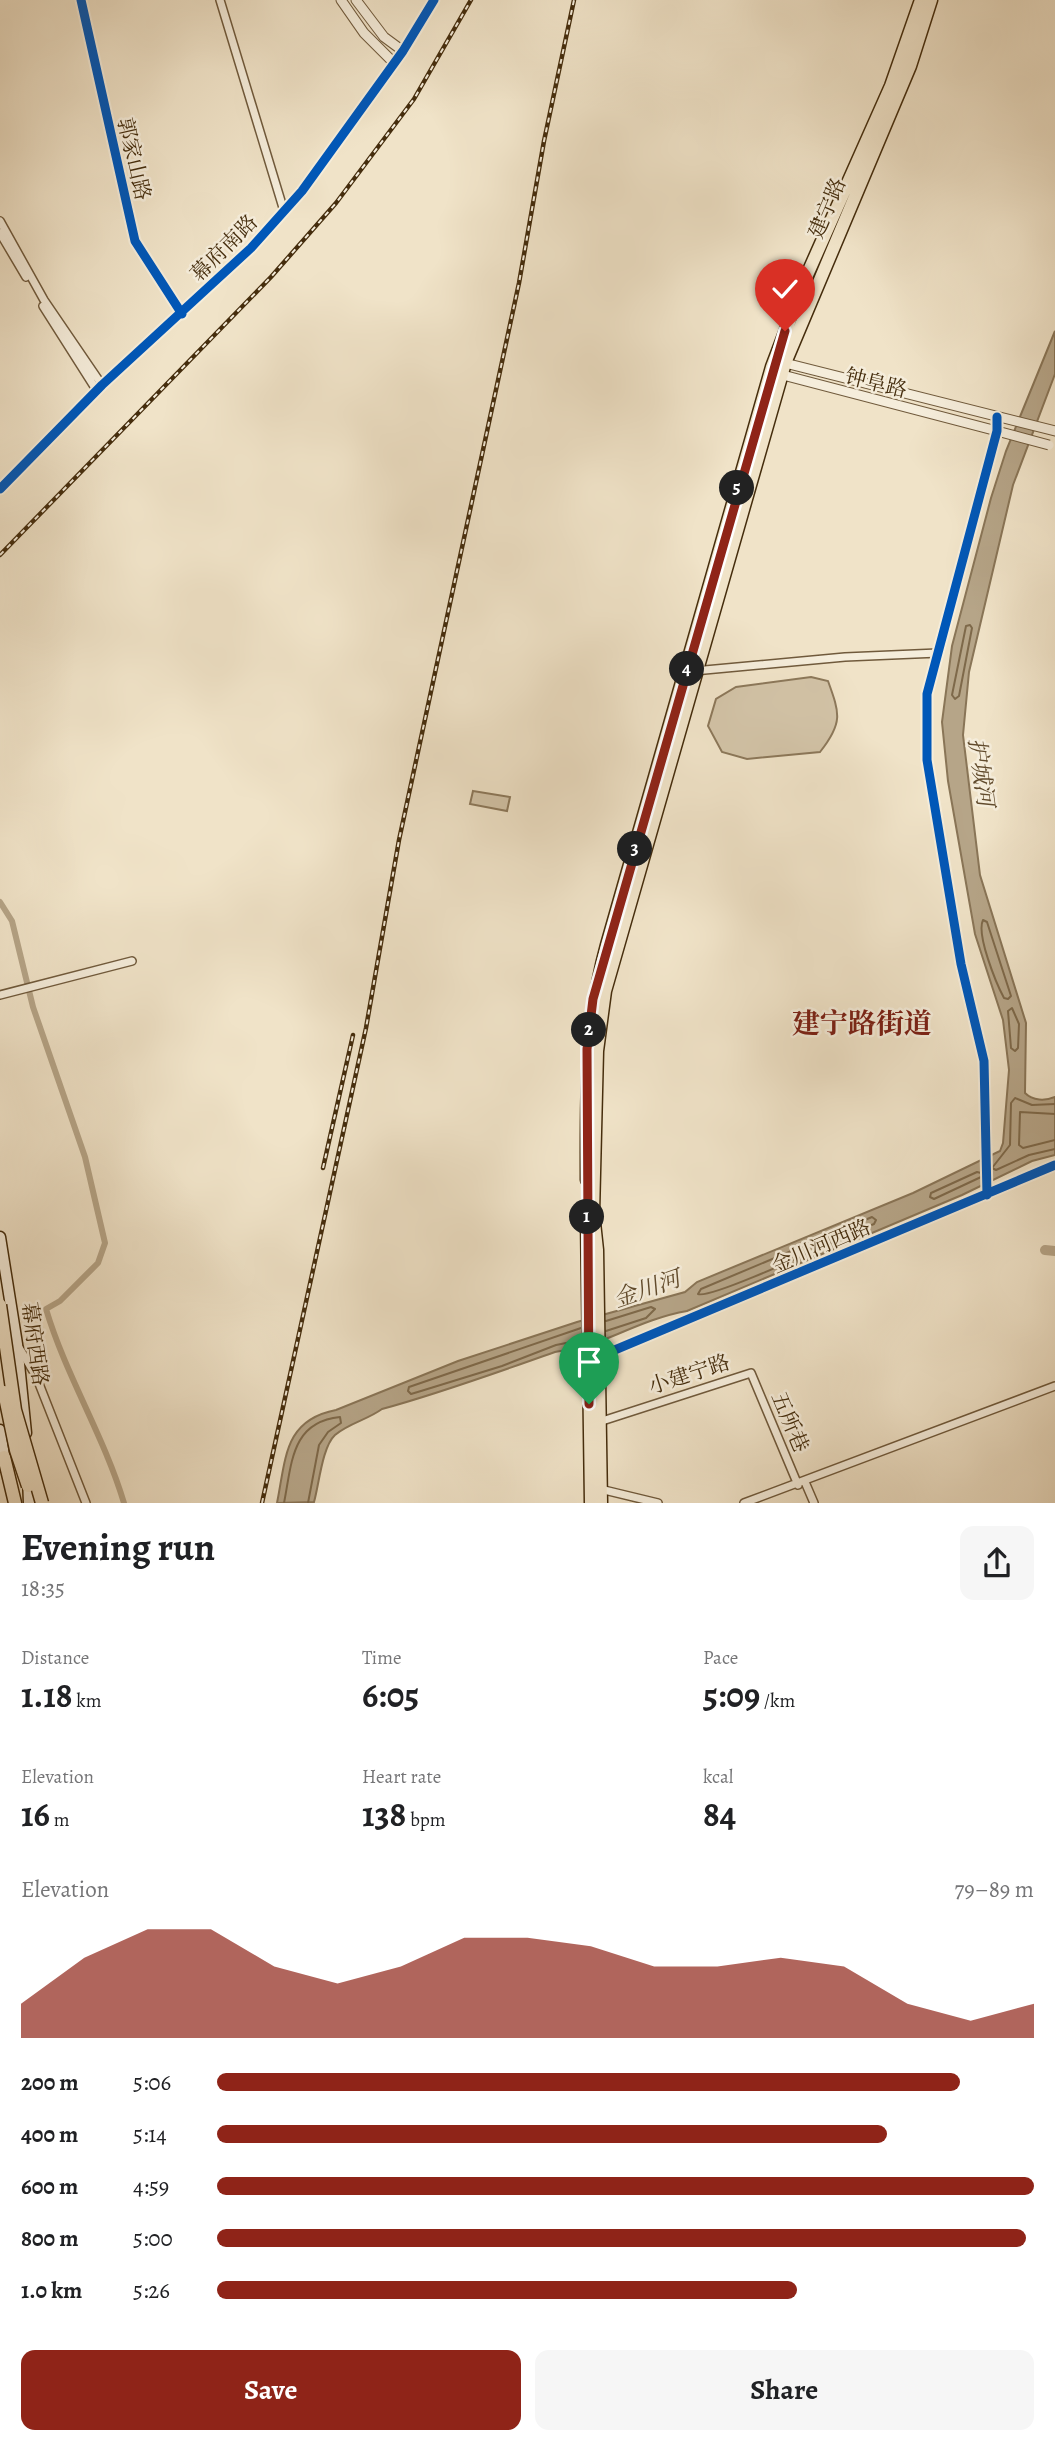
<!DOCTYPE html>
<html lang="en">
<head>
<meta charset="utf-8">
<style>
	body { margin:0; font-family:Alegreya,"Noto Serif SC",serif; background:#f6f6f6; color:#202124; height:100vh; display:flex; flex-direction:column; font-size:26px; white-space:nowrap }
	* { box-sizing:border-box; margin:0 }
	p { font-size:23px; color:#757577 }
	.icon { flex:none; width:38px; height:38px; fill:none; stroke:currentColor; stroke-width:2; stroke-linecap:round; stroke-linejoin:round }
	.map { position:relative; height:1503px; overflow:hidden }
	.details { display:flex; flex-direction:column; background:#fff; flex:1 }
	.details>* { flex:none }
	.pin { position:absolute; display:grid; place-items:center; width:60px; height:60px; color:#fff; margin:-72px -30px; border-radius:50% 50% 50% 0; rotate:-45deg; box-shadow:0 0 7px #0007 }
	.pin .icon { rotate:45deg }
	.km { position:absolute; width:35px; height:35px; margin:-18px; border-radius:50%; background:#222; color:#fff; font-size:19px; line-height:35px; text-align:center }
	.round { display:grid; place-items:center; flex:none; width:74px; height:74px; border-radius:14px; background:#f6f6f6 }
	.summary { display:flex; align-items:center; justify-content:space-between; height:119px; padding:0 21px }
	h1 { font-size:38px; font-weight:600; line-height:52px }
	.figures { display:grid; grid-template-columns:repeat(3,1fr); gap:10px; height:119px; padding:7px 21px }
	.figures div { display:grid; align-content:center }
	.figures b { font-size:35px; font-weight:600 }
	.figures small { font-size:19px; font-weight:400 }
	.figures p { font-size:19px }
	.chart { height:196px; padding:14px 21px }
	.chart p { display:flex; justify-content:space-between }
	.chart svg { width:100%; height:126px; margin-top:7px; fill:#8f2418; opacity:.7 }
	.action { display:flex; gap:14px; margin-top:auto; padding:14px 21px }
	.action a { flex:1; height:80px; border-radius:14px; background:#8f2418; color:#fff; font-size:28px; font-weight:600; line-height:80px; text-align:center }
	.action a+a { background:#f6f6f6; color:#202124 }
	ul { padding:0 21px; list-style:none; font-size:23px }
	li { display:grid; grid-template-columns:112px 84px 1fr; align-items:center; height:52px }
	li i { height:18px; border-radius:9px; background:#8f2418 }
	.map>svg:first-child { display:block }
</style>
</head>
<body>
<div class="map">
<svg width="1055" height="1503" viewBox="0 0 1055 1503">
	<rect width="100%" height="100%" fill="#f0e3c8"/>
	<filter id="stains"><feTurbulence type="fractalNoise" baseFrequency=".00286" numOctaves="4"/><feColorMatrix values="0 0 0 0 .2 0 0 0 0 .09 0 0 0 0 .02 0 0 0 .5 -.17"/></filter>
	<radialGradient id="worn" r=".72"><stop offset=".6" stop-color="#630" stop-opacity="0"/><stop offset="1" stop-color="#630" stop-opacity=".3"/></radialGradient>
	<path fill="#d3c4a8" stroke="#8c785a" stroke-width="2" d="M811 677 828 681C840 714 843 723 820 752L747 759 722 752 708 726 716 699 736 687Z
		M473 791 510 797 507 811 470 804Z"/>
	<path fill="#b6a588" stroke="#897557" stroke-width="2" d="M1055 331V374L1013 485 969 672 963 735 980 875 1026 1023 1025 1093C1033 1101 1045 1101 1055 1097V1155L1032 1161 962 1195 687 1311C651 1317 617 1336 582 1348 573 1350 564 1350 555 1352 498 1372 441 1393 382 1409 367 1420 349 1423 335 1435 322 1447 319 1485 314 1502L277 1503C286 1458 284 1420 336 1410L458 1361 577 1322 685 1292 697 1282 913 1193 1000 1151 1003 1143 1009 1070 1003 1020 975 934 948 781 942 722 952 646 991 498 1006 451Z"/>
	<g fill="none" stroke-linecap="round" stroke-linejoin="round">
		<path stroke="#7e694a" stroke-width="2" d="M970 625 972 628 959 696 955 699 952 695 966 626Z
			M983 920 987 922 1011 996 1008 999 1004 998C996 983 976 934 983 920Z
			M1012 1008 1019 1024 1018 1048 1015 1051 1011 1048 1008 1011Z
			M1055 1104 1032 1105 1015 1098 1011 1103 1010 1145 992 1168 996 1170 1029 1155 1055 1149
			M1055 1114 1020 1112 1019 1145 1023 1148 1055 1140
			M981 1173 977 1172 931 1193 930 1197 934 1199 981 1177
			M872 1217 876 1220 874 1224C849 1234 712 1300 698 1294L701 1289Z
			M606 1321 651 1307 655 1309 646 1318 606 1331
			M581 1328 409 1387 408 1391 411 1394 421 1391 502 1366 556 1345 581 1340
			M284 1503C292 1463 291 1422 340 1417L341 1423 328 1432 319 1445 308 1503"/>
		<path stroke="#b6a588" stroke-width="6" d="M0 902 12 921 33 1007 85 1157 105 1243 98 1263 60 1301 46 1309C66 1376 104 1436 124 1503"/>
		<path stroke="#b6a588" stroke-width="10" d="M1045 1250 1055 1251"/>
		<g stroke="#705a3c" stroke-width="10">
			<path id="minor" d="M81 0 135 241 182 314
				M220 0 284 211
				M0 221 44 300 102 385
				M0 233 26 277
				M43 306 97 391
				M694 671 845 657 938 653
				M0 995 132 961
				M987 1195 984 1061 961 964 927 760V694L997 431V417
				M17 1344 36 1376 86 1503
				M598 1357 1055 1165
				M599 1422 751 1373 798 1485
				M805 1482 814 1503
				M600 1489 658 1503
				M744 1503 1055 1386"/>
		</g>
		<g stroke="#705a3c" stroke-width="11">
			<path id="tertiary" d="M341 0 364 33 394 63
				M356 0 384 37 403 51
				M780 365 785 363 1055 431
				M779 374 997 431
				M0 489 102 385 251 248 302 191 403 51 434 0"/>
		</g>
		<g stroke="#452d0d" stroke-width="13">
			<path id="secondary" d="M0 1237 17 1344 26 1433
				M0 1430 5 1462
				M28 1477 29 1503"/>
		</g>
		<g stroke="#452d0d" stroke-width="15">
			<path id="primary" d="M587 1180C587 1098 585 1025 607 945L772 367 807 275 891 86 921 0
				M587 1219 591 1503
				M601 1503 597 1250 593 1213 597 1051 605 991 785 363 910 66 931 0"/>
		</g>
		<g stroke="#452d0d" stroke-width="15">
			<path id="trunk" d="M4 1457 15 1503"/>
		</g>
		<use href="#minor" stroke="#f5eddb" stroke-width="7"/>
		<use href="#tertiary" stroke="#f5eddb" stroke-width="9"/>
		<use href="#secondary" stroke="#f5eddb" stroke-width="10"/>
		<use href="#primary" stroke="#f0e3c8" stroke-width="12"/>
		<use href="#trunk" stroke="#f0e3c8" stroke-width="12"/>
		<g stroke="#452d0d" stroke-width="4.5">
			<path id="rail" d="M0 555 271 277 336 203 414 99 471 0
				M323 1168 353 1035
				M262 1503 366 1028 399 840 519 283 544 141 574 0"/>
		</g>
		<use href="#rail" stroke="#f5eddb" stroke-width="2" stroke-dasharray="5" stroke-linecap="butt"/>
		<g stroke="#705a3c" stroke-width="11" stroke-linecap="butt">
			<path id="tertiary-bridge" d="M997 431 1049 445"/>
		</g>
		<g stroke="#452d0d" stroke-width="15" stroke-linecap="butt">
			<path id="trunk-bridge" d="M0 1305 15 1410 42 1503
				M4 1392 16 1450 28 1486"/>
		</g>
		<use href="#tertiary-bridge" stroke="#f5eddb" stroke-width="9"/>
		<use href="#trunk-bridge" stroke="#f0e3c8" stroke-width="12"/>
		<g stroke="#f5eddb" stroke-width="13">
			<path id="cycleway" d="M81 0 135 241 182 314
				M0 489 102 385 251 248 302 191 403 51 434 0
				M987 1195 984 1061 961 964 927 760V694L997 431V417
				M598 1357 1055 1165"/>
		</g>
		<use href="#cycleway" stroke="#0057b8" stroke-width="9"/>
	</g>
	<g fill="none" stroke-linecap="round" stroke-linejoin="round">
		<g stroke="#fff" stroke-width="14">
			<path id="route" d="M589 1404 587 1049 593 999 785 331"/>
		</g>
		<use href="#route" stroke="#8f2418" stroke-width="9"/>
	</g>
	<g text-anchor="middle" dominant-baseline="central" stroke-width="5" stroke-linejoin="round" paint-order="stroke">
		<g font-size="21" fill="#452d0d" stroke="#f5eddb">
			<text transform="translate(134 159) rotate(77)">郭家山路</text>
			<text transform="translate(827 208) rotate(-67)">建宁路</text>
			<text transform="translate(224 248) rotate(-45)">幕府南路</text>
			<text transform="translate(876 383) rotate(14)">钟阜路</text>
			<text transform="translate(821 1246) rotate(-23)">金川河西路</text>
			<text transform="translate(35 1344) rotate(82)">幕府西路</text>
			<text transform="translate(689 1374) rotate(-18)">小建宁路</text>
			<text transform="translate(790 1422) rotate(67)">五所巷</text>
		</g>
		<g font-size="23" font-style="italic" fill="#614b2c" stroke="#f5eddb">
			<text transform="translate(981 772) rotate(82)">护城河</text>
			<text transform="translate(647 1289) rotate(-19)">金川河</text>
		</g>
		<g font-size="28" font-weight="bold" fill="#7a1f14" stroke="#f5eddb">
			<text x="862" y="1024">建宁路街道</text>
		</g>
	</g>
	<rect width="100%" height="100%" filter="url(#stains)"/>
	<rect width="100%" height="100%" fill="url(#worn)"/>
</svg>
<div class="pin" style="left:589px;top:1404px;background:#1e9e55"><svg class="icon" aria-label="arrive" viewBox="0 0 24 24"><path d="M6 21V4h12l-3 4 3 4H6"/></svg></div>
<div class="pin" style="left:785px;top:331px;background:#d93025"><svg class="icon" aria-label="check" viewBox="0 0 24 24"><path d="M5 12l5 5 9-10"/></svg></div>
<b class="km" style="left:587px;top:1217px">1</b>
<b class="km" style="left:589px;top:1030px">2</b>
<b class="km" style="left:635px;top:849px">3</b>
<b class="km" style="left:687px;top:669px">4</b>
<b class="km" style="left:737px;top:488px">5</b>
</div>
<section class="details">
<div class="summary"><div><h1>Evening run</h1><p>18:35</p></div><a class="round"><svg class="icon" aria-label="share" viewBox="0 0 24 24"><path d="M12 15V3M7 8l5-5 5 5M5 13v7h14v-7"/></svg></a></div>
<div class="figures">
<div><p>Distance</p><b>1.18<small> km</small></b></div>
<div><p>Time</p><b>6:05</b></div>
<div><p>Pace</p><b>5:09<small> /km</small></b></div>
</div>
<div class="figures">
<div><p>Elevation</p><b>16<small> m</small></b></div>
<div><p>Heart rate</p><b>138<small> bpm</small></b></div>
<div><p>kcal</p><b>84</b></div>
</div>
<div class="chart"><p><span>Elevation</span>79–89 m</p>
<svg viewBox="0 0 160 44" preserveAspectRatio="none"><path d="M0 44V32L10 16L20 6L30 6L40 19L50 25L60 19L70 9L80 9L90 12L100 19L110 19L120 16L130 19L140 32L150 38L160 32V44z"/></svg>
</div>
<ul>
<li><b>200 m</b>5:06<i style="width:91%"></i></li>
<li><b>400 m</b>5:14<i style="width:82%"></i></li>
<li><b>600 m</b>4:59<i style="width:100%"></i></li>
<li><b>800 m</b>5:00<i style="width:99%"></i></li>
<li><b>1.0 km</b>5:26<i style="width:71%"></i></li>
</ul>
<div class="action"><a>Save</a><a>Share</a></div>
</section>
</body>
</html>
